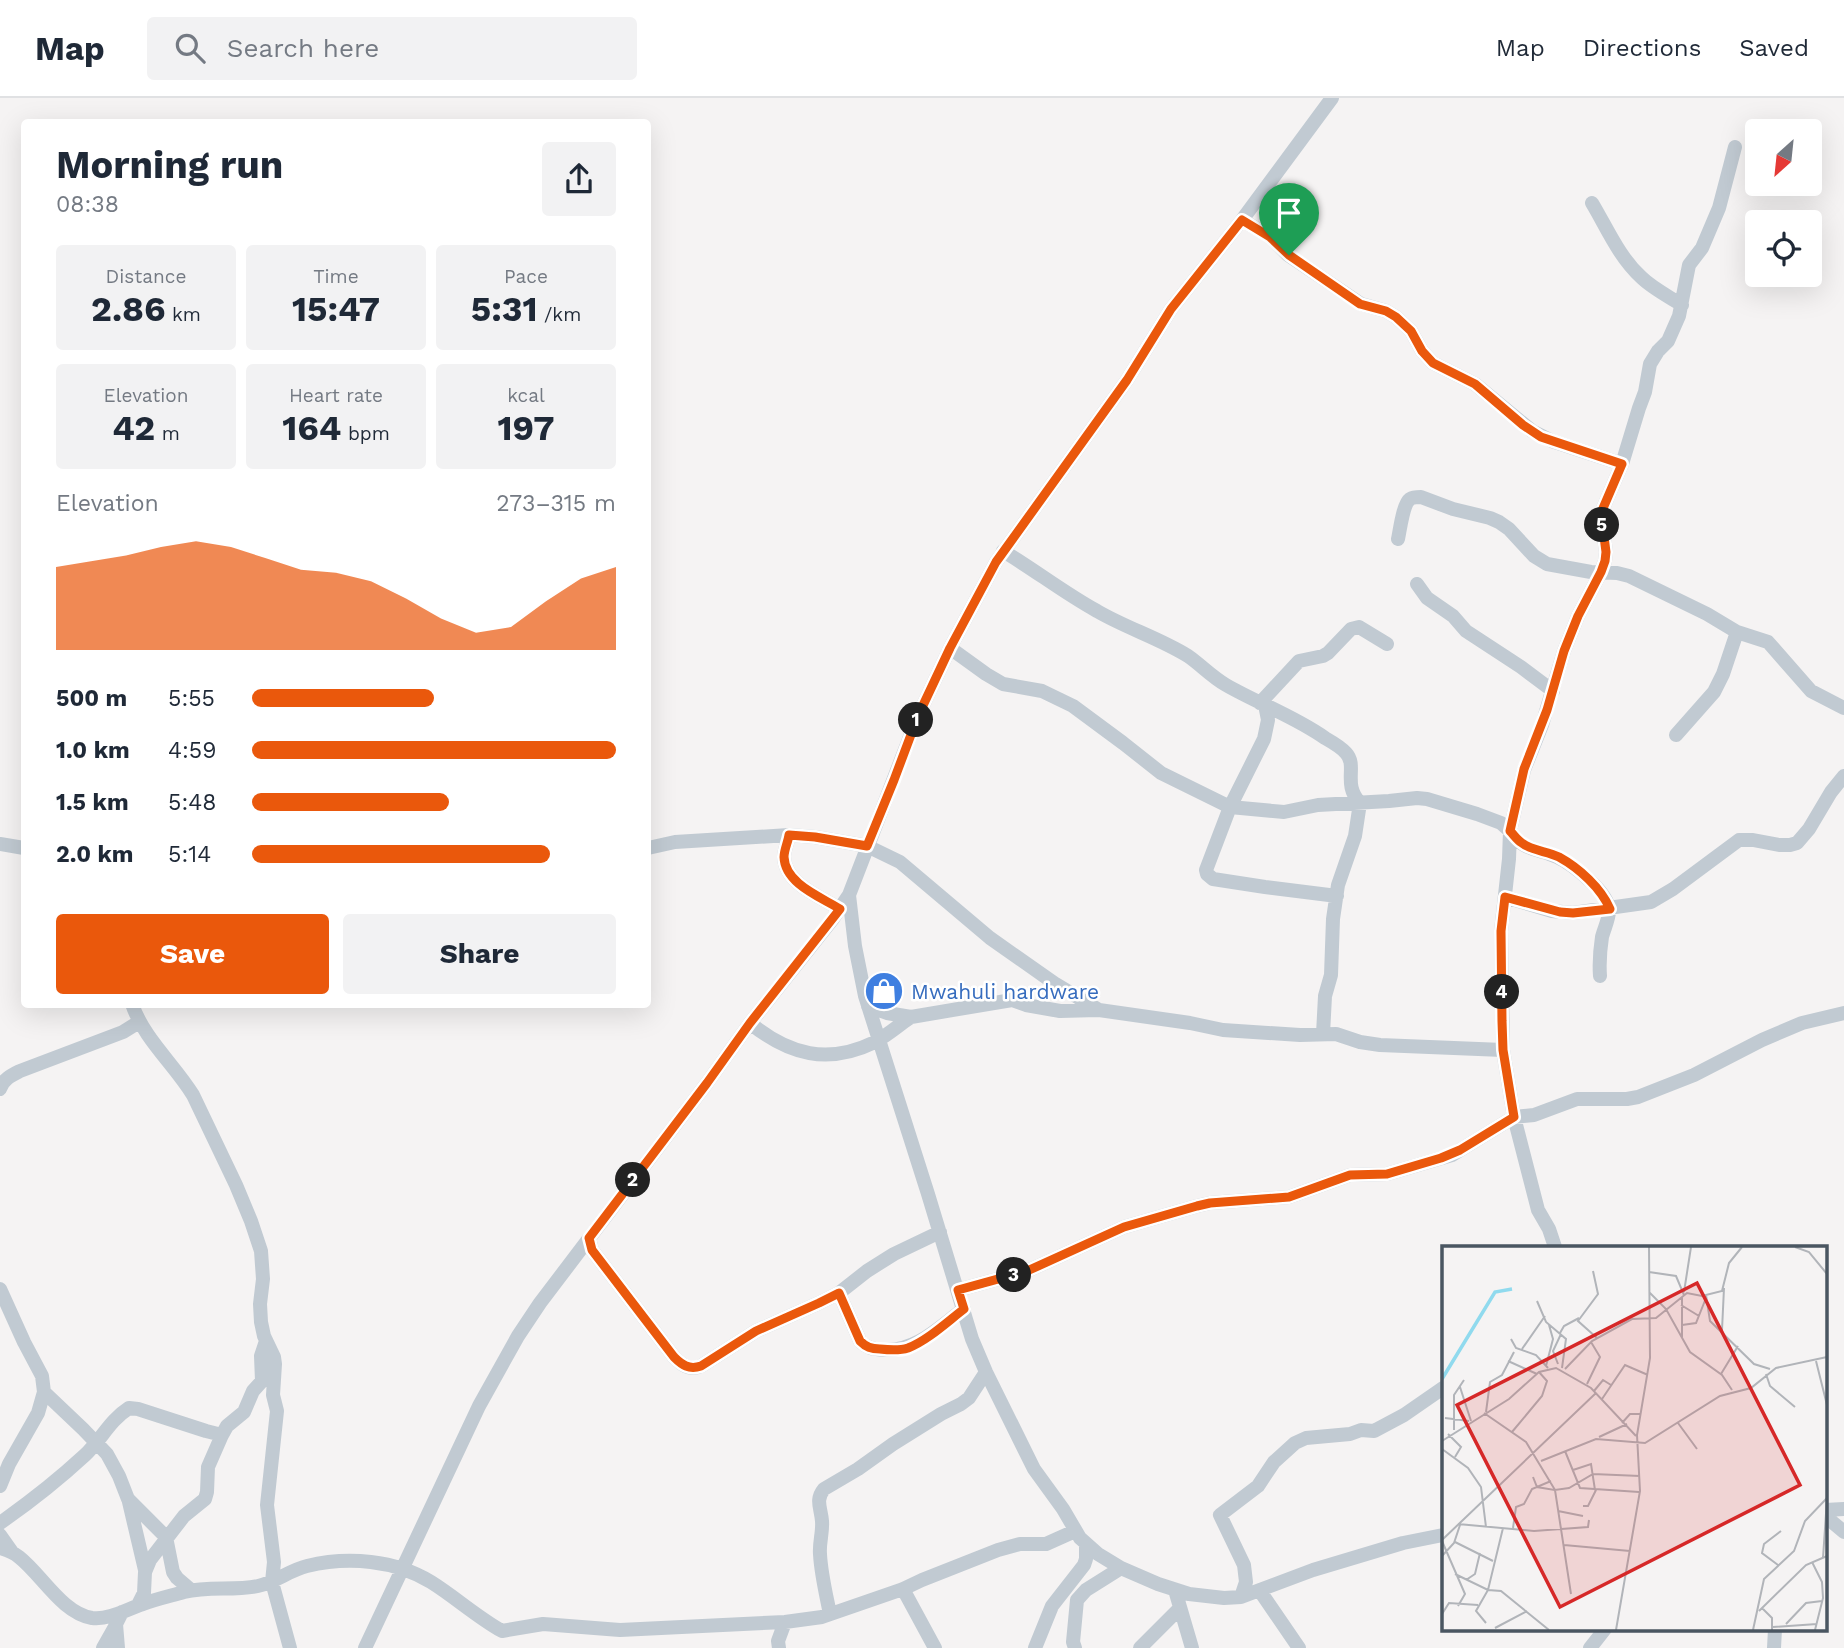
<!DOCTYPE html>
<html lang="en">
<head>
<meta charset="utf-8">
<style>
	body { margin:0; font-family:"Work Sans",sans-serif; background:#f2f2f3; color:#1f2937; height:100vh; display:flex; flex-direction:column; font-size:26px; white-space:nowrap }
	* { box-sizing:border-box; margin:0 }
	p { font-size:23px; color:#747a83 }
	.icon { flex:none; width:38px; height:38px; fill:none; stroke:currentColor; stroke-width:2; stroke-linecap:round; stroke-linejoin:round }
	.map { position:relative; flex:1; overflow:hidden }
	.side { position:absolute; left:21px; top:21px; width:630px; height:889px; display:flex; flex-direction:column; background:#fff; border-radius:7px; box-shadow:0 7px 28px #0002 }
	.side>* { flex:none }
	.needle { width:46px; rotate:207deg }
	.tools { position:absolute; left:1745px; top:21px; display:grid; gap:14px }
	.tools a { display:grid; place-items:center; width:77px; height:77px; border-radius:7px; background:#fff; box-shadow:0 7px 28px #0002; font-size:35px }
	.pin { position:absolute; display:grid; place-items:center; width:60px; height:60px; color:#fff; margin:-72px -30px; border-radius:50% 50% 50% 0; rotate:-45deg; box-shadow:0 0 7px #0007 }
	.pin .icon { rotate:45deg }
	.km { position:absolute; width:35px; height:35px; margin:-18px; border-radius:50%; background:#222; color:#fff; font-size:19px; line-height:35px; text-align:center }
	.round { display:grid; place-items:center; flex:none; width:74px; height:74px; border-radius:7px; background:#f2f2f3 }
	.head { display:flex; align-items:center; justify-content:space-between; height:119px; padding:0 35px }
	h1 { font-size:38px; font-weight:700; line-height:52px }
	.figures { display:grid; grid-template-columns:repeat(3,1fr); gap:10px; height:119px; padding:7px 35px }
	.figures div { display:grid; align-content:center; border-radius:7px; background:#f2f2f3; text-align:center }
	.figures b { font-size:35px; font-weight:700 }
	.figures small { font-size:19px; font-weight:400 }
	.figures p { font-size:19px }
	.chart { height:196px; padding:14px 35px }
	.chart p { display:flex; justify-content:space-between }
	.chart svg { width:100%; height:126px; margin-top:7px; fill:#ea580c; opacity:.7 }
	.cta { display:flex; gap:14px; margin-top:auto; padding:14px 35px }
	.cta a { flex:1; height:80px; border-radius:7px; background:#ea580c; color:#fff; font-size:28px; font-weight:700; line-height:80px; text-align:center }
	.cta a+a { background:#f2f2f3; color:#1f2937 }
	ul { padding:0 35px; list-style:none; font-size:23px }
	li { display:grid; grid-template-columns:112px 84px 1fr; align-items:center; height:52px }
	li i { height:18px; border-radius:9px; background:#ea580c }
	header { display:flex; align-items:center; gap:42px; box-sizing:border-box; height:98px; padding:0 35px; background:#fff; border-bottom:2px solid #e0e1e3 }
	header strong { font-size:33px }
	nav { display:flex; gap:38px; margin-inline-start:auto; font-size:24px }
	.search { width:490px; height:63px; background:#f2f2f3; display:flex; align-items:center; gap:18px; box-sizing:border-box; padding:0 24px; border-radius:7px; color:#747a83; font-size:26px }
	.map>svg:first-child { display:block }
</style>
</head>
<body>
<header>
<strong>Map</strong>
<div class="search"><svg class="icon" aria-label="search" viewBox="0 0 24 24"><circle cx="10" cy="10" r="6"/><path d="M15 15l6 6"/></svg>Search here</div>
<nav><a>Map</a><a>Directions</a><a>Saved</a></nav>
</header>
<div class="map">
<svg width="1844" height="1550" viewBox="0 0 1844 1550">
	<rect width="100%" height="100%" fill="#f5f3f3"/>
	<g fill="none" stroke-linecap="round" stroke-linejoin="round">
		<path stroke="#c1cad2" stroke-width="14" d="M1592 105C1607 130 1619 159 1641 179 1652 190 1668 198 1682 207
			M1242 122 1271 139 1288 157 1361 206 1386 213 1396 219 1411 233 1422 253 1433 265 1475 286 1532 333 1552 343 1622 366
			M1398 441C1400 432 1403 406 1410 401 1413 399 1418 399 1421 399L1453 411 1490 420 1499 424 1509 431 1534 458 1547 466 1591 474 1617 475 1629 478 1707 516 1737 534 1768 544 1811 593 1844 610
			M1003 453C1035 472 1064 495 1097 513 1126 530 1159 540 1188 558 1201 567 1212 579 1226 587 1259 606 1294 618 1325 640 1332 644 1341 649 1346 655 1358 668 1342 686 1360 705L1355 738 1338 787 1333 821 1331 877 1325 898 1323 936
			M1417 486 1427 500 1453 518 1466 533 1521 569 1553 593
			M950 550 986 576 1003 586 1042 593 1073 608 1123 645 1161 675 1230 709 1284 714 1318 707 1389 703 1417 700 1427 701 1477 716 1501 725 1510 733 1509 761 1501 833 1503 952 1514 1019 1538 1112 1549 1131 1555 1149
			M1260 605 1299 563 1323 558 1328 555 1351 531 1359 529 1387 546
			M1265 607 1268 622 1264 641 1230 709 1206 772 1207 776 1213 781 1265 789 1337 798
			M1676 637 1714 594 1723 576 1737 534
			M789 737C788 744 784 752 784 759 785 786 821 799 840 811
			M0 746 24 750
			M648 750 675 744 789 737 815 739 867 748 900 764 990 840 1054 885 1099 912 1190 925 1223 932 1300 937 1336 936 1360 944 1380 947 1503 952
			M849 797 855 848 865 898 928 1096 972 1241 986 1274 1034 1371 1063 1411 1080 1440 1098 1456 1121 1470 1158 1486 1189 1496 1224 1500 1241 1499 1313 1472 1403 1445 1443 1437
			M1505 799 1552 813 1573 815 1651 804 1673 791 1739 742H1753L1779 747H1790L1797 745 1809 731 1831 694 1844 678
			M1600 878C1599 864 1600 852 1602 839 1604 831 1609 821 1609 813 1610 795 1572 766 1557 759 1547 754 1536 753 1526 748 1519 745 1515 739 1510 733L1524 672 1542 627 1564 553 1578 518 1601 474 1605 463 1606 454 1601 415 1622 366 1639 310 1645 294 1650 266 1658 253 1668 243 1679 218 1689 167 1702 150 1719 110 1735 49
			M132 906C144 941 174 966 193 997L236 1087 251 1123 261 1153 263 1181 260 1206 261 1224 264 1238 274 1259 275 1266 273 1297 277 1313 267 1407 274 1464 272 1484 290 1550
			M868 908 887 915 911 919 1012 902 1026 907 1060 913 1098 912
			M750 925C789 957 828 967 875 944 888 937 899 927 911 919
			M0 991C3 981 12 977 20 973L123 934 139 924
			M589 1140 592 1152 674 1259C682 1267 689 1273 701 1268L756 1233 819 1205 839 1195 867 1173 894 1156 940 1134
			M0 1191 24 1244 42 1278 44 1294 38 1315 9 1366 0 1388
			M958 1192 1027 1173 1124 1129 1197 1108 1210 1105 1289 1099 1350 1077 1387 1076 1452 1057 1514 1019 1534 1017 1577 1001H1627L1638 999 1694 977 1762 942 1802 925 1844 915
			M839 1195 860 1243C867 1251 875 1251 885 1252 917 1253 939 1229 964 1211
			M44 1294 83 1331 107 1356 119 1378 128 1401 166 1439 173 1474 177 1480 191 1492
			M129 1404 145 1472
			M1825 1412 1844 1411
			M1825 1418 1844 1434
			M0 1425C30 1404 58 1382 85 1357 101 1342 110 1322 129 1310L138 1311 206 1333 222 1337
			M0 1437 12 1454
			M0 1450C7 1452 14 1455 19 1459 42 1477 62 1515 92 1520 110 1522 127 1511 143 1506 156 1501 170 1498 184 1494 209 1488 234 1493 258 1488 276 1484 290 1472 307 1468 348 1458 395 1462 431 1484 455 1499 477 1519 502 1533L543 1526 620 1532 785 1524 822 1519 903 1491 922 1482 998 1452 1020 1446H1046L1075 1433
			M903 1491 935 1550
			M1175 1492 1192 1550
			M1260 1493 1299 1550
			M1241 1499 1246 1484 1244 1467 1220 1417 1258 1388 1274 1364 1295 1345 1306 1340 1350 1336 1361 1332 1374 1333 1404 1317 1443 1290
			M138 1507 144 1495 145 1474 150 1462 184 1418 205 1401 207 1394 208 1369 222 1337 227 1328 244 1314 253 1293 262 1283 261 1258 266 1243
			M830 1516C826 1496 821 1476 820 1456 819 1445 823 1434 822 1423 821 1410 815 1402 824 1391L858 1371 893 1346 941 1316 961 1306 969 1300 986 1274
			M103 1550 116 1527
			M118 1550 116 1526 122 1514
			M365 1550 479 1308 518 1238 540 1205 707 985 750 925 832 822 849 797 918 618 950 550 996 464 1127 282 1171 211 1242 122 1332 0
			M779 1550 778 1543 785 1524
			M1035 1550 1052 1508 1084 1467 1086 1461V1446
			M1075 1550 1073 1544 1077 1502 1086 1492 1121 1470
			M1140 1550 1180 1510
			M1590 1550 1605 1531
			M1774 1550 1775 1531"/>
	</g>
	<g fill="none" stroke-linecap="round" stroke-linejoin="round">
		<g stroke="#fff" stroke-width="14">
			<path id="route" d="M1242 122 1270 139 1289 157 1360 206 1386 213 1396 219 1411 233 1422 253 1433 265 1475 286 1523 327 1541 339 1622 366 1601 415 1606 454 1605 463 1601 474 1578 518 1564 553 1547 612 1524 671 1510 733C1514 737 1517 742 1522 745 1532 753 1547 753 1559 759 1579 770 1601 790 1610 811L1573 815 1560 814 1505 799 1501 833 1502 923 1503 952 1514 1019 1460 1052 1441 1060 1387 1076 1350 1077 1289 1099 1210 1105 1197 1108 1124 1129 1027 1173 958 1192 964 1211C947 1224 928 1242 908 1250 899 1253 889 1252 880 1251 871 1251 866 1249 860 1243L839 1195 819 1205 756 1233 701 1268C689 1272 682 1267 674 1259L592 1152 589 1140 707 985 750 925 840 811C821 799 785 786 784 759 784 752 788 744 789 737L815 739 867 748 894 682 918 618 950 550 996 464 1127 282 1171 211Z"/>
		</g>
		<use href="#route" stroke="#ea580c" stroke-width="9"/>
	</g>
	<defs>
		<g id="shop-disc" transform="scale(2.0125)"><circle r="9.5" fill="#3f7fe0" stroke="#fff"/><path d="M-5-2.5h2.3a2.7 3.5 0 0 1 5.4 0H5L5.5 6h-11ZM-1.5-2.5h3a1.5 2.3 0 0 0-3 0Z" fill="#fff"/></g>
	</defs>
	<g fill-rule="evenodd">
		<use href="#shop-disc" x="884" y="893"/>
	</g>
	<g text-anchor="middle" dominant-baseline="central" stroke-width="5" stroke-linejoin="round" paint-order="stroke">
		<g font-size="21" fill="#366cbe" stroke="#fff" text-anchor="start">
			<text x="911" y="893">Mwahuli hardware</text>
		</g>
	</g>
	<g transform="translate(1442 1148)">
		<rect width="385" height="385" fill="#f5f3f3"/>
		<path fill="none" stroke="#90daee" stroke-width="3.5" d="M0 133 53 46 70 43"/>
		<path fill="none" stroke="#b1b4b9" stroke-width="2" d="M353 1 367 6 385 28M151 25 156 48 136 75 155 92M207 26 234 30 242 49M242 46 249 1M208 47 224 63 248 106 280 129 290 144M264 49 268 75 312 118 328 123M240 51V91M95 55 104 76 124 93 120 122M239 59 257 70M240 79 254 77 264 52M280 84 282 42M118 87 122 80 137 72M69 93 74 102 94 109 106 122M80 103 103 70M66 115 95 128M374 115 385 159M116 118 111 105 119 88M104 120 111 93 107 79M123 123 150 95 190 73 214 72 245 47 260 50 280 45 287 17 300 1M279 128 296 100M324 128 328 140 353 161M145 138 158 111 149 96M18 141 29 175M152 145 161 134 169 139M160 153 183 119 206 129M44 166 48 136 60 129 72 106M42 167 84 196 113 244 127 242 151 228 198 230M3 172 27 175M180 177 188 168H199M236 177 255 203M12 184V149L22 134M70 186 100 150 105 135 97 126M6 188 19 201 13 211M157 191 185 178M0 195 67 153 97 126 114 122 149 142 194 190M0 203 26 222 39 241 44 281M123 205 138 242 197 246M99 215 154 193 203 197 278 150 309 142 334 122 385 111M131 224 149 218 153 244M91 231 95 241 113 244 129 348M141 260H146L154 244M116 265 141 270M16 278 92 285 146 281 147 274M71 282 74 261 82 258 90 243 109 235M0 294 154 147M0 295 23 348 16 360M13 296 51 315M122 299 188 305M0 310 12 297 18 279M381 312 385 253M370 316 380 336 381 352 373 384M336 319 320 307 322 298 339 285M13 328 46 344 59 345 107 384M24 334 33 328 38 307M320 362 330 372V384M317 365 364 319 385 310M0 368 7 357 36 359M44 377 34 365 46 344 61 282M344 378 364 357 380 355M331 381 375 378M53 382 85 365M174 384 198 245 195 189 208 112 207 1M311 384 322 333 352 305 363 275 385 252"/>
		<path fill="#d62828" fill-opacity="0.15" stroke="#d62828" stroke-width="3.5" d="M255 37 358 239 118 361 15 159Z"/>
		<rect width="385" height="385" fill="none" stroke="#4a5661" stroke-width="3.5"/>
	</g>
</svg>
<div class="tools">
<a><svg class="needle" viewBox="-14 -14 28 28"><path d="M0-13l5 13h-10z" fill="#e53935"/><path d="M0 13l5-13h-10z" fill="#747a83"/></svg></a>
<a><svg class="icon" aria-label="locate" viewBox="0 0 24 24"><circle cx="12" cy="12" r="6"/><path d="M12 2v4M12 18v4M2 12h4M18 12h4"/></svg></a>
</div>
<div class="pin" style="left:1289px;top:157px;background:#1e9e55"><svg class="icon" aria-label="arrive" viewBox="0 0 24 24"><path d="M6 21V4h12l-3 4 3 4H6"/></svg></div>
<b class="km" style="left:916px;top:622px">1</b>
<b class="km" style="left:633px;top:1082px">2</b>
<b class="km" style="left:1014px;top:1177px">3</b>
<b class="km" style="left:1502px;top:894px">4</b>
<b class="km" style="left:1602px;top:427px">5</b>
<section class="side">
<div class="head"><div><h1>Morning run</h1><p>08:38</p></div><a class="round"><svg class="icon" aria-label="share" viewBox="0 0 24 24"><path d="M12 15V3M7 8l5-5 5 5M5 13v7h14v-7"/></svg></a></div>
<div class="figures">
<div><p>Distance</p><b>2.86<small> km</small></b></div>
<div><p>Time</p><b>15:47</b></div>
<div><p>Pace</p><b>5:31<small> /km</small></b></div>
</div>
<div class="figures">
<div><p>Elevation</p><b>42<small> m</small></b></div>
<div><p>Heart rate</p><b>164<small> bpm</small></b></div>
<div><p>kcal</p><b>197</b></div>
</div>
<div class="chart"><p><span>Elevation</span>273–315 m</p>
<svg viewBox="0 0 160 44" preserveAspectRatio="none"><path d="M0 44V15L10 13L20 11L30 8L40 6L50 8L60 12L70 16L80 17L90 20L100 26L110 33L120 38L130 36L140 27L150 19L160 15V44z"/></svg>
</div>
<ul>
<li><b>500 m</b>5:55<i style="width:50%"></i></li>
<li><b>1.0 km</b>4:59<i style="width:100%"></i></li>
<li><b>1.5 km</b>5:48<i style="width:54%"></i></li>
<li><b>2.0 km</b>5:14<i style="width:82%"></i></li>
</ul>
<div class="cta"><a>Save</a><a>Share</a></div>
</section>
</div>
</body>
</html>
